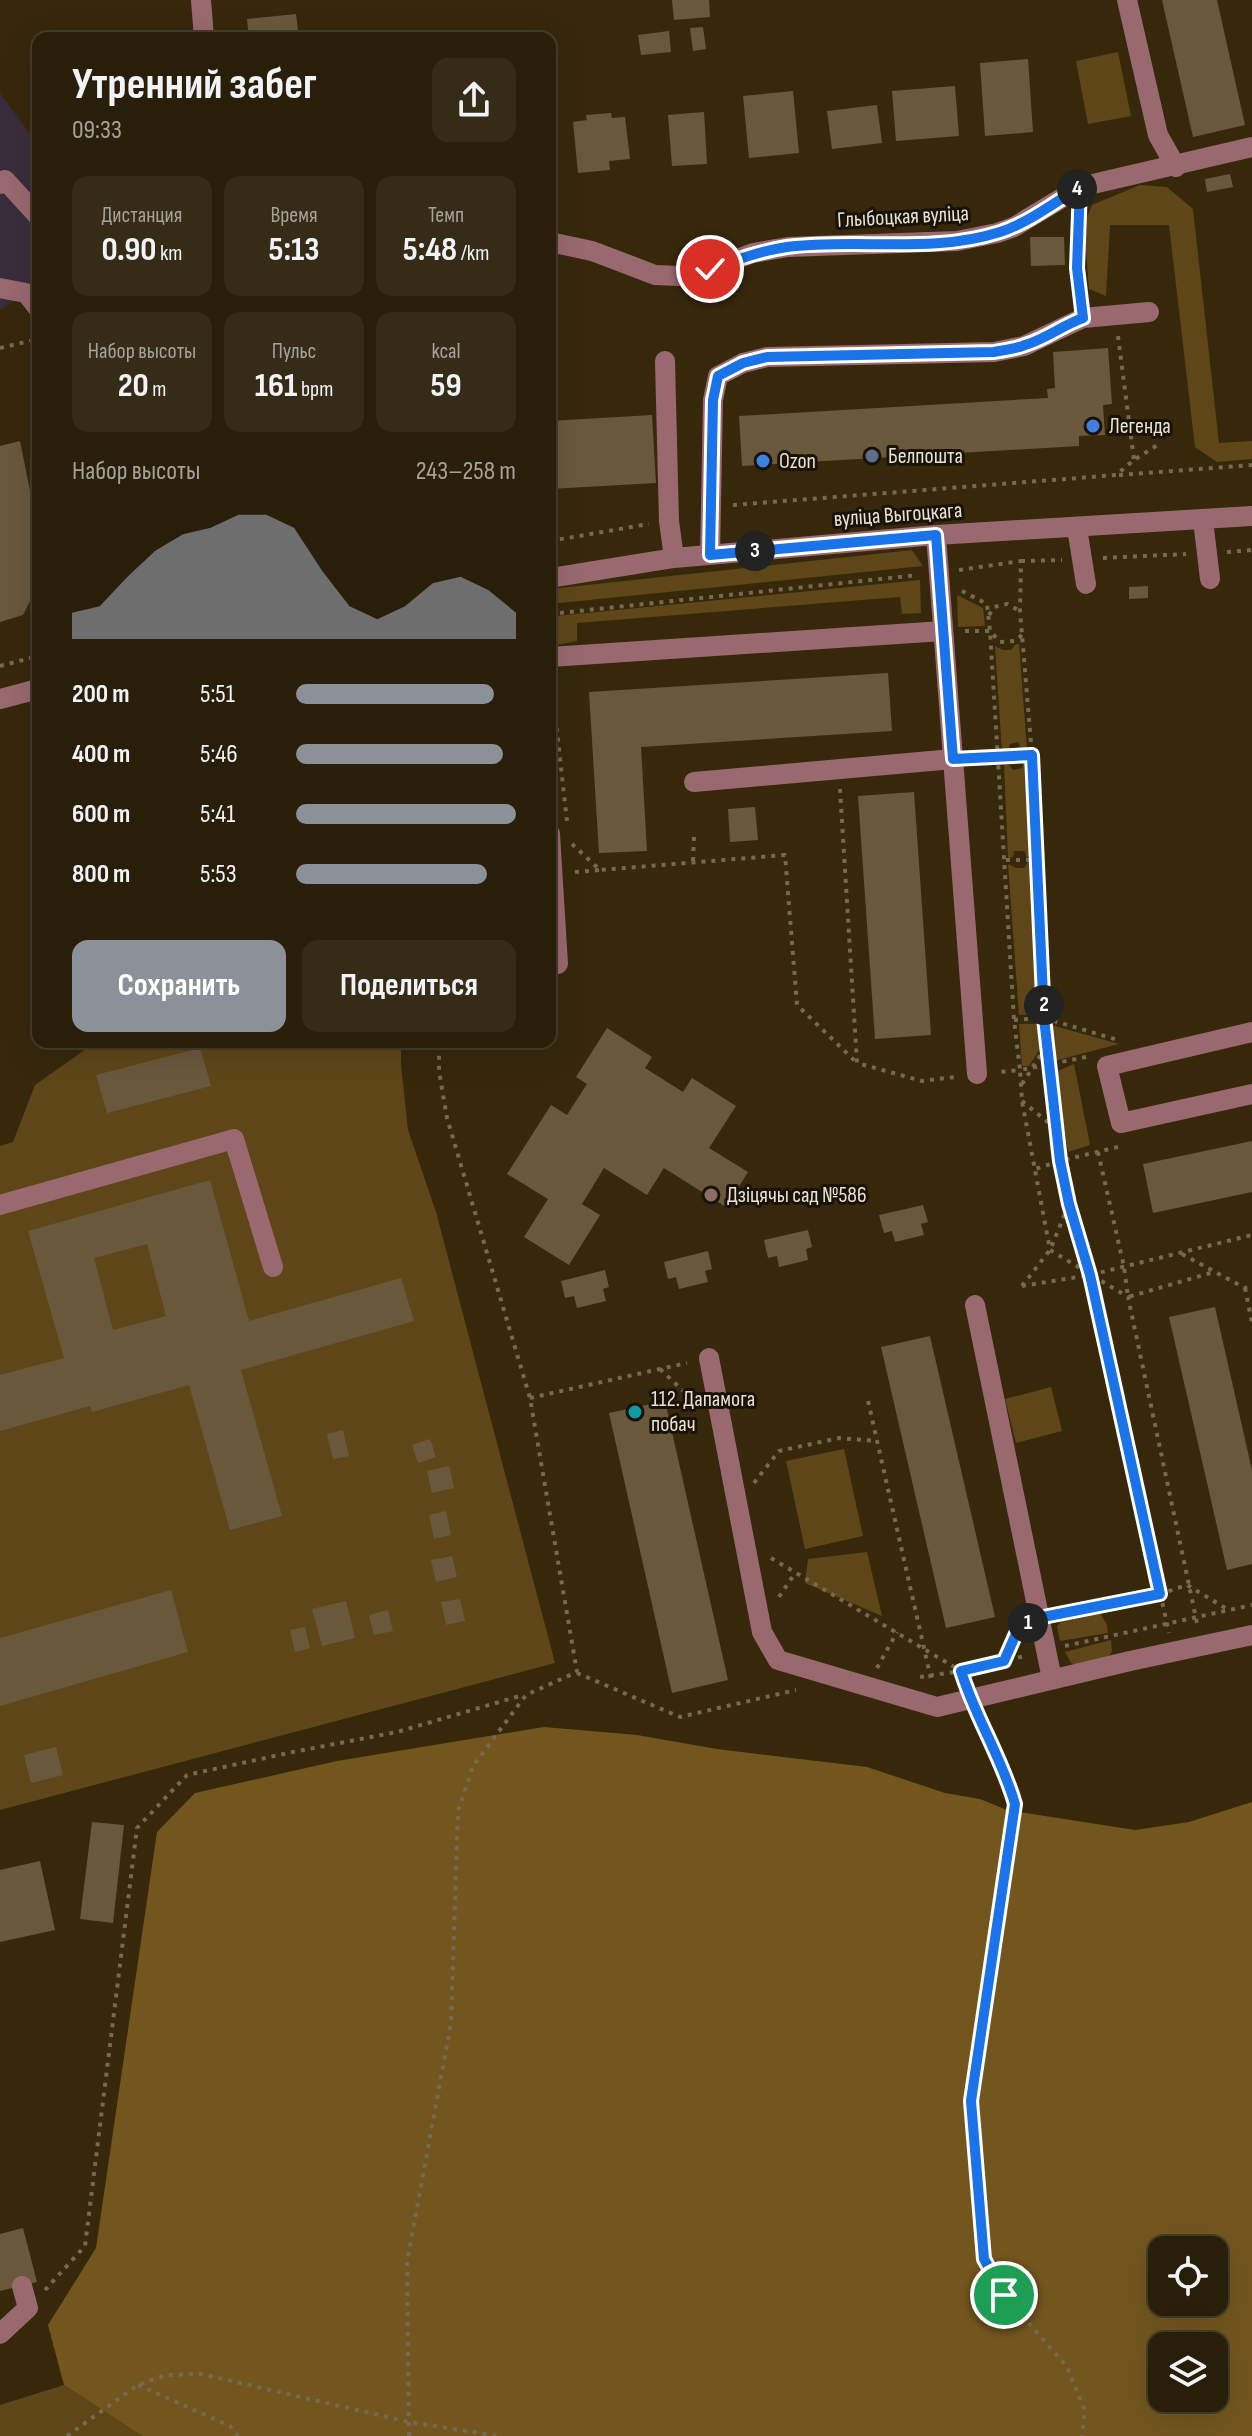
<!DOCTYPE html>
<html lang="ru">
<head>
<meta charset="utf-8">
<style>
	body { margin:0; font-family:"Sofia Sans Condensed",sans-serif; background:#352b17; color:#f1f3f6; height:100vh; display:flex; flex-direction:column; font-size:30px; white-space:nowrap }
	* { box-sizing:border-box; margin:0 }
	p { font-size:26px; color:#a5a29c }
	.icon { flex:none; width:44px; height:44px; fill:none; stroke:currentColor; stroke-width:2; stroke-linecap:round; stroke-linejoin:round }
	.map { position:relative; flex:1; overflow:hidden }
	.details { position:absolute; left:32px; top:32px; width:524px; height:1016px; display:flex; flex-direction:column; background:#291e09; border-radius:16px; box-shadow:0 8px 32px #0002,0 0 0 2px #453c2a }
	.details>* { flex:none }
	.fabs { position:absolute; left:1148px; top:2236px; display:grid; gap:16px }
	.fabs a { display:grid; place-items:center; width:80px; height:80px; border-radius:16px; background:#291e09; box-shadow:0 8px 32px #0002,0 0 0 2px #453c2a; font-size:40px }
	.pin { position:absolute; display:grid; place-items:center; width:68px; height:68px; color:#fff; margin:-34px; border:4px solid #fff; border-radius:50%; box-shadow:0 2px 8px #0007 }
	.km { position:absolute; width:40px; height:40px; margin:-20px; border-radius:50%; background:#222; color:#fff; font-size:22px; line-height:40px; text-align:center }
	.round { display:grid; place-items:center; flex:none; width:84px; height:84px; border-radius:16px; background:#352b17 }
	.overview { display:flex; align-items:center; justify-content:space-between; height:136px; padding:0 40px }
	h1 { font-size:44px; font-weight:700; line-height:60px }
	.metrics { display:grid; grid-template-columns:repeat(3,1fr); gap:12px; height:136px; padding:8px 40px }
	.metrics div { display:grid; align-content:center; border-radius:16px; background:#352b17; text-align:center }
	.metrics b { font-size:34px; font-weight:700 }
	.metrics small { font-size:22px; font-weight:400 }
	.metrics p { font-size:22px }
	.chart { height:224px; padding:16px 40px }
	.chart p { display:flex; justify-content:space-between }
	.chart svg { width:100%; height:144px; margin-top:8px; fill:#8c9099; opacity:.7 }
	.primary-button { display:flex; gap:16px; margin-top:auto; padding:16px 40px }
	.primary-button a { flex:1; height:92px; border-radius:16px; background:#8c9099; color:#fff; font-size:32px; font-weight:700; line-height:92px; text-align:center }
	.primary-button a+a { background:#352b17; color:#f1f3f6 }
	ul { padding:0 40px; list-style:none; font-size:26px }
	li { display:grid; grid-template-columns:128px 96px 1fr; align-items:center; height:60px }
	li i { height:20px; border-radius:10px; background:#8c9099 }
	.map>svg:first-child { display:block }
</style>
</head>
<body>
<div class="map">
<svg width="1252" height="2436" viewBox="0 0 1252 2436">
	<rect width="100%" height="100%" fill="#37280c"/>
	<path fill="#3a2d3b" d="M0 93 38 145V285L0 310Z"/>
	<path fill="#5e4618" d="M1118 52 1131 116 1088 124 1076 61Z
		M1140 185 1167 187 1193 209 1219 443 1252 441V459L1217 462 1195 447 1169 225H1110L1106 296 1089 289 1084 225 1092 205Z
		M912 550 923 566 550 604V589Z
		M920 580 921 613 902 614 900 597 577 623V641L557 645 550 625 556 616Z
		M957 595 983 608 985 626 958 627Z
		M1019 644 1027 750 1022 751 1018 742 1010 744 1008 752H1002L995 646 1003 650H1011L1015 645Z
		M1023 763 1028 764 1032 856 1026 857 1025 851H1014L1013 857 1008 858 1004 765H1009L1013 770 1022 768Z
		M1028 862H1032L1039 1014 1019 1015 1008 864 1016 868H1024Z
		M1019 1024H1041L1043 1044 1029 1066H1022Z
		M1048 1024 1119 1044 1054 1061Z
		M96 1042H401V1065L408 1130 436 1212 555 1663 0 1810V1146L13 1142 35 1085Z
		M1074 1064 1090 1145 1068 1152 1055 1072Z
		M1051 1387 1062 1431 1016 1443 1005 1399Z
		M844 1449 863 1536 805 1549 786 1461Z
		M867 1552 882 1616 805 1583 808 1559Z
		M1099 1611 1107 1625 1108 1633 1060 1641 1057 1626 1065 1618Z
		M1111 1640 1112 1651 1106 1660 1081 1667 1071 1663 1065 1652Z
		M64 2385 142 2436H0V2405Z"/>
	<path fill="#73561e" fill-rule="evenodd" d="M544 1727 637 1735 717 1749 867 1767 945 1793 980 1799 1007 1810 1135 1830 1189 1822 1252 1802V2436H142L64 2385 48 2325 96 2248 157 1832 195 1793 337 1761ZM1162 2250H1214V2302H1162ZM1162 2346H1214V2398H1162Z"/>
	<path fill="#69583c" fill-rule="evenodd" d="M672 0H709L710 17 674 20Z
		M1162 0H1217L1245 125 1193 137Z
		M296 14 299 38H249L247 19Z
		M703 27 706 49 693 51 690 28Z
		M669 31 671 52 641 55 638 35Z
		M1028 59 1033 132 985 136 980 63Z
		M955 86 959 136 896 141 892 91Z
		M793 91 799 153 749 158 743 96Z
		M877 105 882 143 832 149 827 111Z
		M704 112 707 164 672 166 668 115Z
		M611 113 612 118 625 117 630 159 609 161 610 170 578 173 573 122 587 120 586 115Z
		M1230 174 1233 187 1207 192 1205 179Z
		M1030 237H1064L1065 265 1031 266Z
		M1108 348 1112 404 1103 405 1105 435 1079 436V446L742 466 739 416 1048 398 1047 389 1055 388 1053 352Z
		M652 415 656 483 550 489V421Z
		M20 441 38 530V585L23 615 0 622V446Z
		M1148 586V598L1129 599V587Z
		M888 673 892 731 641 747 647 851 599 853 589 692Z
		M914 792 931 1035 875 1039 858 796Z
		M755 807 758 840 730 842 728 809Z
		M607 1028 652 1057 645 1068 683 1092 692 1078 736 1106 709 1148 748 1172 726 1207 664 1168 647 1195 604 1168 582 1204 600 1215 569 1265 524 1237 548 1199 507 1174 551 1105 567 1115 587 1084 576 1077Z
		M200 1048 211 1086 107 1113 96 1075Z
		M1252 1141V1192L1153 1213 1143 1164Z
		M210 1180 249 1321 401 1278 414 1321 241 1370 282 1516 230 1530 189 1385 92 1412 90 1406 0 1431V1375L64 1358 28 1231ZM147 1244 166 1316 113 1330 94 1258Z
		M923 1205 928 1222 921 1224 924 1235 895 1242 892 1231 884 1233 879 1215Z
		M808 1230 812 1247 806 1249 808 1260 779 1267 777 1256 768 1258 764 1240Z
		M708 1251 712 1269 705 1271 708 1282 679 1289 676 1277 668 1279 664 1262Z
		M605 1270 609 1287 603 1289 606 1301 577 1308 574 1296 565 1298 561 1281Z
		M1215 1307 1252 1470V1564L1227 1570 1169 1317Z
		M930 1336 995 1617 946 1628 881 1347Z
		M665 1401 728 1680 672 1693 609 1413Z
		M343 1430 349 1456 333 1459 327 1434Z
		M430 1439 436 1457 418 1463 412 1445Z
		M449 1466 454 1488 432 1493 427 1471Z
		M446 1511 451 1535 434 1539 429 1515Z
		M452 1556 457 1577 436 1582 431 1560Z
		M171 1590 188 1652 0 1706V1638Z
		M460 1599 465 1621 446 1625 441 1602Z
		M346 1601 355 1638 322 1646 312 1609Z
		M388 1610 393 1631 374 1635 369 1615Z
		M305 1627 310 1648 295 1652 290 1630Z
		M56 1747 63 1775 31 1783 24 1755Z
		M92 1822 124 1825 113 1923 80 1919Z
		M40 1861 55 1930 0 1942V1870Z
		M23 2228 37 2282 0 2291V2234Z"/>
	<g fill="none" stroke-linecap="round" stroke-linejoin="round">
		<path stroke="#766951" stroke-width="4" stroke-dasharray="4 6" stroke-linecap="butt" d="M1079 214 1077 268 1080 297
			M1118 336 1134 460
			M0 348 38 339
			M1119 475 1252 465
			M733 505 1116 475 1134 460 1159 444
			M550 541 649 524
			M1227 552 1252 550
			M1103 558 1186 554
			M1021 561 1062 560
			M959 570 1021 561 1020 611 1032 755 1044 1018 1060 1161 1122 1146
			M962 591 987 604 990 631 1014 1020 1020 1070 1000 1072
			M550 614 918 575
			M989 615 994 607 1007 604 1020 611
			M965 631H990L1000 642 1015 641 1023 634
			M0 666 38 656
			M551 678 567 821
			M975 758 1032 755
			M840 789 857 1063 922 1081 955 1077
			M572 844 600 870 785 855 797 1005 855 1061
			M1006 860H1036
			M693 861 694 837
			M575 872 600 870
			M1014 1020 1044 1018 1118 1040
			M1086 1057 1020 1070 1022 1101 1050 1250 1128 1297 1197 1623
			M1022 1084 1045 1048
			M1022 1101 1055 1128
			M1098 1152 1124 1267 1128 1297 1214 1272
			M1069 1204 1090 1275 1169 1633
			M1182 1254 1245 1288 1252 1287
			M1022 1286 1090 1275 1252 1235
			M1022 1286 1050 1250 1069 1204 1060 1161 1035 1169
			M1245 1288 1252 1323
			M660 1369 693 1400
			M530 1398 687 1363
			M868 1401 931 1679
			M754 1483 779 1451 839 1438 876 1441
			M771 1558 961 1671 964 1681
			M779 1597 795 1573
			M1061 1614 1160 1594 1187 1585 1227 1609
			M1065 1646 1252 1605
			M1004 1661 1019 1627
			M877 1668 897 1632
			M577 1673 680 1717 796 1690
			M920 1677 961 1671 1025 1656
			M979 1719 1009 1781 1015 1804 971 2101 984 2259 1004 2295 1067 2367 1085 2411 1082 2436
			M45 2290 85 2246 137 1828 187 1775 293 1752 397 1732 523 1695
			M138 2385 230 2426 238 2436
			M67 2436 138 2385 166 2375 201 2374 409 2422 498 2436
			M409 2436 407 2262 451 2023 458 1811 473 1766 526 1695 577 1672 530 1398 447 1118 439 1071V1042"/>
		<path stroke="#9a6970" stroke-width="20" d="M201 0 204 38
			M1127 0 1158 135 1176 167
			M0 184 5 180 38 216
			M550 242 592 251 655 275 679 276 710 269 753 253 788 247 957 241 997 233 1014 227 1080 187 1252 147
			M0 288 26 293 38 308
			M665 361 669 521 674 558
			M1203 520 1210 579
			M1077 528 1086 584
			M936 535 977 1074
			M710 555 713 400 718 376 743 363 767 357 994 352 1024 346 1083 318 1149 312
			M550 578 674 558 936 535 1252 516
			M550 657 943 631
			M0 699 38 689
			M694 782 953 759
			M550 834 558 964
			M1252 1032 1107 1066 1121 1123 1252 1094
			M0 1205 234 1139 273 1267
			M975 1305 1052 1679
			M709 1358 762 1632 778 1660 937 1707 1130 1661 1252 1635
			M0 2334 28 2308 22 2286"/>
	</g>
	<g fill="none" stroke-linecap="round" stroke-linejoin="round">
		<g stroke="#fff" stroke-width="16">
			<path id="route" d="M710 269C736 260 760 251 787 247 857 238 932 254 1000 232 1028 223 1054 203 1080 187L1077 268 1083 318C1063 325 1046 339 1025 345 1015 349 1004 350 994 352L767 357 743 363 718 376 713 400 710 555 936 535 953 759 1032 755 1044 1018 1060 1161 1069 1204 1090 1275 1160 1594 1038 1618 1019 1627 1004 1661 961 1671C975 1717 1002 1758 1015 1804L971 2101 984 2259 1004 2295"/>
		</g>
		<use href="#route" stroke="#1a73e8" stroke-width="10"/>
	</g>
	<g fill="#3f7fe0" stroke="#191207" stroke-width="3">
		<circle cx="1093" cy="426" r="8"/>
		<circle cx="763" cy="461" r="8"/>
	</g>
	<circle fill="#5c6f8a" stroke="#191207" stroke-width="3" cx="872" cy="456" r="8"/>
	<circle fill="#8d6e63" stroke="#191207" stroke-width="3" cx="711" cy="1195" r="8"/>
	<circle fill="#0f9aa8" stroke="#191207" stroke-width="3" cx="635" cy="1412" r="8"/>
	<g text-anchor="middle" dominant-baseline="central" stroke-width="6" stroke-linejoin="round" paint-order="stroke">
		<g font-size="22" fill="#ebe1d2" stroke="#191207">
			<text transform="translate(903 217) rotate(-3)">Глыбоцкая вуліца</text>
			<text transform="translate(898 515) rotate(-4)">вуліца Выгоцкага</text>
		</g>
		<g font-size="22" fill="#ebe1d2" stroke="#191207" text-anchor="start">
			<text x="1109" y="426">Легенда</text>
			<text x="888" y="456">Белпошта</text>
			<text x="779" y="461">Ozon</text>
			<text x="727" y="1195">Дзіцячы сад №586</text>
			<text x="651" y="1399">112. Дапамога<tspan x="651" dy="25">побач</tspan></text>
		</g>
	</g>
</svg>
<div class="fabs">
<a><svg class="icon" aria-label="locate" viewBox="0 0 24 24"><circle cx="12" cy="12" r="6"/><path d="M12 2v4M12 18v4M2 12h4M18 12h4"/></svg></a>
<a><svg class="icon" aria-label="layers" viewBox="0 0 24 24"><path d="M12 4l9 5-9 5-9-5zM3 14l9 5 9-5"/></svg></a>
</div>
<div class="pin" style="left:1004px;top:2295px;background:#1e9e55"><svg class="icon" aria-label="arrive" viewBox="0 0 24 24"><path d="M6 21V4h12l-3 4 3 4H6"/></svg></div>
<div class="pin" style="left:710px;top:269px;background:#d93025"><svg class="icon" aria-label="check" viewBox="0 0 24 24"><path d="M5 12l5 5 9-10"/></svg></div>
<b class="km" style="left:1028px;top:1623px">1</b>
<b class="km" style="left:1044px;top:1005px">2</b>
<b class="km" style="left:755px;top:551px">3</b>
<b class="km" style="left:1077px;top:189px">4</b>
<section class="details">
<div class="overview"><div><h1>Утренний забег</h1><p>09:33</p></div><a class="round"><svg class="icon" aria-label="share" viewBox="0 0 24 24"><path d="M12 15V3M7 8l5-5 5 5M5 13v7h14v-7"/></svg></a></div>
<div class="metrics">
<div><p>Дистанция</p><b>0.90<small> km</small></b></div>
<div><p>Время</p><b>5:13</b></div>
<div><p>Темп</p><b>5:48<small> /km</small></b></div>
</div>
<div class="metrics">
<div><p>Набор высоты</p><b>20<small> m</small></b></div>
<div><p>Пульс</p><b>161<small> bpm</small></b></div>
<div><p>kcal</p><b>59</b></div>
</div>
<div class="chart"><p><span>Набор высоты</span>243–258 m</p>
<svg viewBox="0 0 160 44" preserveAspectRatio="none"><path d="M0 44V36L10 34L20 25L30 17L40 12L50 10L60 6L70 6L80 10L90 23L100 34L110 38L120 34L130 27L140 25L150 29L160 36V44z"/></svg>
</div>
<ul>
<li><b>200 m</b>5:51<i style="width:90%"></i></li>
<li><b>400 m</b>5:46<i style="width:94%"></i></li>
<li><b>600 m</b>5:41<i style="width:100%"></i></li>
<li><b>800 m</b>5:53<i style="width:87%"></i></li>
</ul>
<div class="primary-button"><a>Сохранить</a><a>Поделиться</a></div>
</section>
</div>
</body>
</html>
